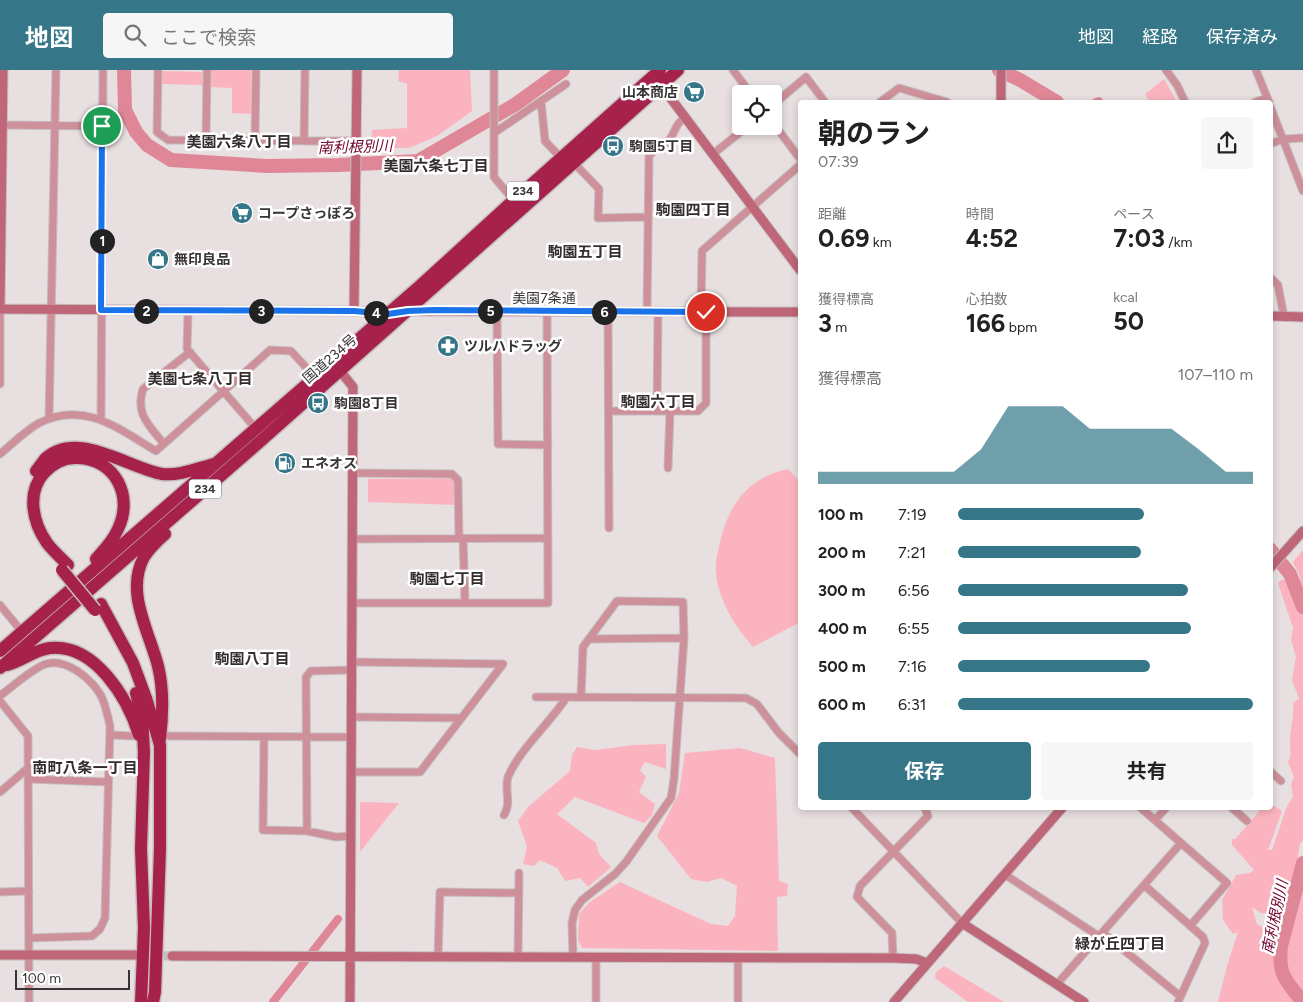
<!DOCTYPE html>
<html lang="ja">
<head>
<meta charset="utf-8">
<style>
	body { margin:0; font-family:Figtree,"Noto Sans JP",sans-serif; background:#f6f6f6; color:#222; height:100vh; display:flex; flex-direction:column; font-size:19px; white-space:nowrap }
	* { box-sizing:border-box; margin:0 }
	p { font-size:16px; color:#767676 }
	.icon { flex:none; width:28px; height:28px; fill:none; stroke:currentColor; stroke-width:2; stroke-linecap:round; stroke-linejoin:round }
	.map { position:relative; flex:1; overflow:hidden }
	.drawer { position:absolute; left:798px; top:30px; width:475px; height:710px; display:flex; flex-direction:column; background:#fff; border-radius:5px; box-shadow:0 2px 8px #0003 }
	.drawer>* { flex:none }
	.fabs { position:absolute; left:732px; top:15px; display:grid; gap:10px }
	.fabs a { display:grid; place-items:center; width:50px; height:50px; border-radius:5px; background:#fff; box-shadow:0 2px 8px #0003; font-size:25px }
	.scale { position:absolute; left:15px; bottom:12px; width:115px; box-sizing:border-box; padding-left:5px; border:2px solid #383435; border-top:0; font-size:14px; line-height:18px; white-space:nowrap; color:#383435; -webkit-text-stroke:4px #fff; paint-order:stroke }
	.pin { position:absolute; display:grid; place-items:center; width:42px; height:42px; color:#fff; margin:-21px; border:2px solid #fff; border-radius:50%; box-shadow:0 1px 5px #0007 }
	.km { position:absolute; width:25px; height:25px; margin:-12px; border-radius:50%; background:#222; color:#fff; font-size:14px; line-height:25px; text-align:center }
	.round { display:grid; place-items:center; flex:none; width:52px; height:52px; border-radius:5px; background:#f6f6f6 }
	.head { display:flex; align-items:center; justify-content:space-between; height:85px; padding:0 20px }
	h1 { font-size:28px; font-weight:700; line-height:38px }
	.stats { display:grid; grid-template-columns:repeat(3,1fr); gap:8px; height:85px; padding:5px 20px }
	.stats div { display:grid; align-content:center }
	.stats b { font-size:25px; font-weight:700 }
	.stats small { font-size:14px; font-weight:400 }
	.stats p { font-size:14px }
	.chart { height:140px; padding:10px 20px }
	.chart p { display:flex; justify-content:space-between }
	.chart svg { width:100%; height:90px; margin-top:5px; fill:#357789; opacity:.7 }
	.button { display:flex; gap:10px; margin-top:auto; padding:10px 20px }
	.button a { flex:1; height:58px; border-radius:5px; background:#357789; color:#fff; font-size:20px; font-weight:700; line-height:58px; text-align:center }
	.button a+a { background:#f6f6f6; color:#222 }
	ul { padding:0 20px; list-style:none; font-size:16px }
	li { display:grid; grid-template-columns:80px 60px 1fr; align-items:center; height:38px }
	li i { height:12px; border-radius:6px; background:#357789 }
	header { display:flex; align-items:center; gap:30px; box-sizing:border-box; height:70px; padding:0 25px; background:#357789; color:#fff }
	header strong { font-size:24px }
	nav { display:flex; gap:28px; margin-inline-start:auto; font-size:18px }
	.search { width:350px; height:45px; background:#f6f6f6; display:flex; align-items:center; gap:12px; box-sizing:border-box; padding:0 18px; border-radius:5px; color:#767676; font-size:19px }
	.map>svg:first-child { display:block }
</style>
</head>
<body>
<header>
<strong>地図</strong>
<div class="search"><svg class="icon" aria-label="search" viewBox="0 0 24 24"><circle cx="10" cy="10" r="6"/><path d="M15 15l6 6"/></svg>ここで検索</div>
<nav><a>地図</a><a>経路</a><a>保存済み</a></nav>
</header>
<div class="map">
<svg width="1303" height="932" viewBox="0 0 1303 932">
	<rect width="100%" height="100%" fill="#e8dfe0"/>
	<path fill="#fbb4bf" d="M209 0H251V44L232 43V18L209 17Z
		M399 0H470L472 41 437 66 409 78H371L372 60 407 58V14L398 11Z
		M162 1 202 2V15L162 14Z
		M1164 9 1177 32H1150L1145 24Z
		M788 399 800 412V552L753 577C735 556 719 532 716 503 715 495 717 485 719 477 727 437 746 408 788 399Z
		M449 408 455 412 456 435 368 432V409Z
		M1303 480V521L1299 504 1293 492Z
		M1290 509 1303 532V770L1300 774 1293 818 1282 846 1275 848 1270 844 1261 843 1252 837 1257 854 1262 857 1276 855 1282 860 1277 873 1268 875 1274 879 1277 885 1275 896 1283 916 1298 932H1218L1227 896 1238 862 1233 864 1223 850 1222 830 1236 805 1250 803 1254 800 1232 775V769H1235L1262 738H1270V733L1282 741 1268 780H1272L1287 736 1293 727 1291 714 1294 707 1288 692C1293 684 1289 677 1290 669 1291 656 1294 646 1293 633L1299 629 1292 610 1296 587 1291 570 1293 558 1278 513 1281 510Z
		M666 674V699L645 692 640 700 646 707 639 722 655 734 652 745 644 753 575 727 557 744 596 773 599 784 611 797 588 817 580 808 565 811 557 798 540 790 534 796 523 794 527 776 518 751 528 737 570 701 572 685 577 677 594 680 635 675Z
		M740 678 775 688 779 811 788 814 787 826 777 827 778 881 582 878 578 870 579 844 590 832 620 812 711 854 728 856 735 846 737 816 721 808 707 812 691 809 657 766 679 723 685 683Z
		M360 732 399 733 360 782Z
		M1303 808V924C1296 916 1289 909 1285 899 1276 871 1296 834 1303 808Z
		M944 896 1004 932H968L935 908 936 902Z"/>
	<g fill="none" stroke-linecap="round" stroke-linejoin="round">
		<path stroke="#df8797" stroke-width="8" d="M1096 32 1099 31
			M273 932 338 849"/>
		<path stroke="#df8797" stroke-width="14" d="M124 0 125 40 136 62 147 75 171 90 267 96 339 95 418 91 516 34 563 0
			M999 0 1020 10 1057 32
			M1270 479 1290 504 1303 537
			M1303 793 1281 876C1278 905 1285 910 1303 932"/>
		<path stroke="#c5bdbe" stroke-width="9" stroke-dasharray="9 4.5" stroke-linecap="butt" d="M137 885 172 886"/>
		<g stroke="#c5bdbe" stroke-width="9">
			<path id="street" d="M158 0 157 62 168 70 357 71
				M494 0V107L515 132
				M733 0 751 24
				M1166 0 1177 15 1185 32
				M1256 0 1269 32
				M541 31 545 71 562 89
				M880 32 899 18 947 32
				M1255 32 1267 28
				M774 34 806 7 825 32
				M1270 36 1303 121
				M774 54 800 89
				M0 55 102 56
				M494 63 566 14
				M206 70 207 0
				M255 71 256 0
				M304 71 305 0
				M1270 74 1283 69 1303 68
				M713 84 748 56
				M573 92 599 119 598 148 648 147
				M1270 207 1278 215 1284 247
				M188 241 187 279 257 360
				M497 241 498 374 548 375
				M608 242 609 458
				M647 242 649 86C655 79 663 76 669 70 676 63 673 56 685 47
				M701 242 702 181 800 95
				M0 314V239
				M609 341H698L706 333V242
				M657 341 658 241
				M49 349 56 0
				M101 349 103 0
				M163 373C149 355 135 344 143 319L190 282
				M0 384C12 374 25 361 39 353 84 330 119 359 156 381L270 280 291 281 315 307
				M668 398 670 341
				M353 403 452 404 458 410 459 468
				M463 468 465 533
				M352 469 548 468
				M352 533H548L547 241
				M0 535 23 563
				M589 569 684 568
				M352 592 503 594
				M0 626C13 616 26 604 41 596 63 584 95 610 103 630 106 638 108 647 110 656L105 848 100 859 92 866 29 868
				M536 627 746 628 757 634 779 663 800 684
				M0 631 28 666 29 932
				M352 647 461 648
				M110 665 132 666
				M169 666 352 667
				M264 667 263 760 307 761 336 767 351 766
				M1270 701 1281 711
				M352 702H420L503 594
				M28 709 108 712
				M0 722 28 698
				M852 738 962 853
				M1141 738 1181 773 1144 815
				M1232 738 1247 751
				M504 745C512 733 504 720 508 707 519 680 550 653 566 628
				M1155 750 1166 738
				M307 761 306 607 311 601 352 600
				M1181 773 1227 813 1190 856
				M1004 804 1100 867
				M0 822 29 821
				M1103 863 1180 926
				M438 886 440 822 519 823
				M518 887 519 803
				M573 887 572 853 575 840 582 830 615 804 626 792 671 728 674 709 684 568 683 532 617 531 583 577 581 626
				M596 887V932
				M893 888 892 863 857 827 860 816 928 746 925 738
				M1057 914 1144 815 1203 867 1205 873 1178 932
				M738 932V888"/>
		</g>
		<g stroke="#c5bdbe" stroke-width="11">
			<path id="secondary" d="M1001 0V32
				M662 8 666 22 800 200
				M0 239 354 241 390 244
				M0 239 3 0
				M354 241 357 0
				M405 241 800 242
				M1270 246 1303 247
				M337 297 353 317 350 932
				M1270 498 1303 461
				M962 853 1084 932
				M0 885H135
				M172 886 893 888 916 889 927 893
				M894 932 1062 738"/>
		</g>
		<g stroke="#c5bdbe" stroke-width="15">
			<path id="highway" d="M36 401C39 397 42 393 45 389 77 359 128 398 162 404 179 406 198 398 214 394
				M68 495C61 488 53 481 47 473 33 453 26 423 44 403 53 393 65 387 78 388 115 389 134 426 118 459 113 471 104 480 96 489
				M101 534 133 593 146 628 160 675V779L155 922 153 932
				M0 581 421 215 514 130 660 0
				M7 595C22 591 34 580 50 578 95 573 128 629 139 665
				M0 598 264 368 678 0
				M136 623 142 646 144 682 141 779 144 858 141 932
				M160 669C163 644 164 620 158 596 149 561 125 522 144 487 150 478 157 471 165 464"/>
		</g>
		<use href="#street" stroke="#ce909a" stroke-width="7"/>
		<use href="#secondary" stroke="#bf6778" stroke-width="9"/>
		<use href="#highway" stroke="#a6214b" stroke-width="12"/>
		<g stroke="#c5bdbe" stroke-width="15" stroke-linecap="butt">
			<path id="highway-bridge" d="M62 500 95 540"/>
		</g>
		<use href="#highway-bridge" stroke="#a6214b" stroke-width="12"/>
	</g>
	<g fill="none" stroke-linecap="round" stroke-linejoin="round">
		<g stroke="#fff" stroke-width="10">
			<path id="route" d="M102 56 101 240 354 241 388 244 408 241 434 240 706 242"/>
		</g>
		<use href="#route" stroke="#1a73e8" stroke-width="6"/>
	</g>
	<defs>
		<g id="supermarket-disc" transform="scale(1.125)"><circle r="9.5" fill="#357789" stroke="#fff"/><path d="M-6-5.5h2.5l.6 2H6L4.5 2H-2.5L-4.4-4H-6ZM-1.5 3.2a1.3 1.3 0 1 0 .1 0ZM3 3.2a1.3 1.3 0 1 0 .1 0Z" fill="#fff"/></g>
		<g id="bus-disc" transform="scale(1.125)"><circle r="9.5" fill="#357789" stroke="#fff"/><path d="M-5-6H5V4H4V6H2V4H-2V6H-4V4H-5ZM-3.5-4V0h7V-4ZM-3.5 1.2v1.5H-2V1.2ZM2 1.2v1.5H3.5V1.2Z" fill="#fff"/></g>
		<g id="shop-disc" transform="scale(1.125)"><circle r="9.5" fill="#357789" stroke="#fff"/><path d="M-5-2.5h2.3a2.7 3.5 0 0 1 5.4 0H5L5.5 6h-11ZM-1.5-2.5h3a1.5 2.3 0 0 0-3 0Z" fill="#fff"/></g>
		<g id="pharmacy-disc" transform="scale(1.125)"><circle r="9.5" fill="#357789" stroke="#fff"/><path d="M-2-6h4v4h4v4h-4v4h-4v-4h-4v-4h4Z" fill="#fff"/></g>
		<g id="fuel-disc" transform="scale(1.125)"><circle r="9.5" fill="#357789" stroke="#fff"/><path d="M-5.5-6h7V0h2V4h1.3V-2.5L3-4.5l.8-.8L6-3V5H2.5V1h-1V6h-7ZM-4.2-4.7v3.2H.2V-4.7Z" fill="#fff"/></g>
	</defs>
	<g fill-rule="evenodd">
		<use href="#supermarket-disc" x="694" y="22"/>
		<use href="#bus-disc" x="613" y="76"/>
		<use href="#supermarket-disc" x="242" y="143"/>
		<use href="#shop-disc" x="158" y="189"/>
		<use href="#pharmacy-disc" x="448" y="276"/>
		<use href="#bus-disc" x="318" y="333"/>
		<use href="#fuel-disc" x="285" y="393"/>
	</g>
	<g text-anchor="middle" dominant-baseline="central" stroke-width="5" stroke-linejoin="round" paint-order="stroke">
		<g fill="#fff" stroke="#747172" stroke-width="1">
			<rect x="507" y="111.5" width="32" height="19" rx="4"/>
			<rect x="189" y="409.5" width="32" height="19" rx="4"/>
		</g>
		<g font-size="12" font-weight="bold" fill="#383435">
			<text x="523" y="121">234</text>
			<text x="205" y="419">234</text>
		</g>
		<g font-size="14" font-weight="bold" fill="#383435" stroke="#fff" text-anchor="start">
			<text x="678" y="22" text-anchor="end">山本商店</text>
			<text x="629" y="76">駒園5丁目</text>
			<text x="258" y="143">コープさっぽろ</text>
			<text x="174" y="189">無印良品</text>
			<text x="464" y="276">ツルハドラッグ</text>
			<text x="334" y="333">駒園8丁目</text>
			<text x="301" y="393">エネオス</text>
		</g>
		<g font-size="14" fill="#383435" stroke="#fff">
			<text x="544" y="228">美園7条通</text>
			<text transform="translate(330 289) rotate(-41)">国道234号</text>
		</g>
		<g font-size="15" font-weight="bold" fill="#342d2e" stroke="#fff">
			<text x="239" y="72">美園六条八丁目</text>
			<text x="436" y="96">美園六条七丁目</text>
			<text x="693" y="140">駒園四丁目</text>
			<text x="585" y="182">駒園五丁目</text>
			<text x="200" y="309">美園七条八丁目</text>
			<text x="658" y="332">駒園六丁目</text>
			<text x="447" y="509">駒園七丁目</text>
			<text x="252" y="589">駒園八丁目</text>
			<text x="85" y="698">南町八条一丁目</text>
			<text x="1120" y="874">緑が丘四丁目</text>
		</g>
		<g font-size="15" font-style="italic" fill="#71032c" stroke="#fff">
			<text transform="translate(355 77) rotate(-2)">南利根別川</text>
			<text transform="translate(1275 847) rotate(-78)">南利根別川</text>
		</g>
	</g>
</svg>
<div class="fabs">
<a><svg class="icon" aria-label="locate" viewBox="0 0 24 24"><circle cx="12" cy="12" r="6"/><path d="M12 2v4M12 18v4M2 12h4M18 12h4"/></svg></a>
</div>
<div class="scale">100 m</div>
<div class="pin" style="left:102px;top:56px;background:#1e9e55"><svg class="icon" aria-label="arrive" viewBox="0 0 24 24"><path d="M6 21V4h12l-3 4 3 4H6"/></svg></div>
<div class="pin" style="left:706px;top:242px;background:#d93025"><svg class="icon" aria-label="check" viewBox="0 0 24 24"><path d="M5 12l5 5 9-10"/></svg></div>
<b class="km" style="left:102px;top:171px">1</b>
<b class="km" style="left:146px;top:241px">2</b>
<b class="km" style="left:261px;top:241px">3</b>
<b class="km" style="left:376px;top:243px">4</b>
<b class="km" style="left:490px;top:241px">5</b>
<b class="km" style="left:604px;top:242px">6</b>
<section class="drawer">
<div class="head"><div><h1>朝のラン</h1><p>07:39</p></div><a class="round"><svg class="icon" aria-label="share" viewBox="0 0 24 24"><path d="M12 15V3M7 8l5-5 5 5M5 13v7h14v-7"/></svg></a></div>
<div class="stats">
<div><p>距離</p><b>0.69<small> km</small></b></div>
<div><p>時間</p><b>4:52</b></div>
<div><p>ペース</p><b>7:03<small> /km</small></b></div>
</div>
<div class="stats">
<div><p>獲得標高</p><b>3<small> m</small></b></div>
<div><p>心拍数</p><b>166<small> bpm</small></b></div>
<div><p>kcal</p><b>50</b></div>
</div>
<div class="chart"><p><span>獲得標高</span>107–110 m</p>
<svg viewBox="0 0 160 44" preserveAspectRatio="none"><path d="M0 44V38L10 38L20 38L30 38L40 38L50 38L60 27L70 6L80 6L90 6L100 17L110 17L120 17L130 17L140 27L150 38L160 38V44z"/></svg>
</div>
<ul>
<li><b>100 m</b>7:19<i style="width:63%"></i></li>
<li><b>200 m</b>7:21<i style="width:62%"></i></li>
<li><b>300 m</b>6:56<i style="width:78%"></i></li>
<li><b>400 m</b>6:55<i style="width:79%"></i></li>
<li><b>500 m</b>7:16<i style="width:65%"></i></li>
<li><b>600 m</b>6:31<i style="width:100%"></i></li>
</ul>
<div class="button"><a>保存</a><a>共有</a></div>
</section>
</div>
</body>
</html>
